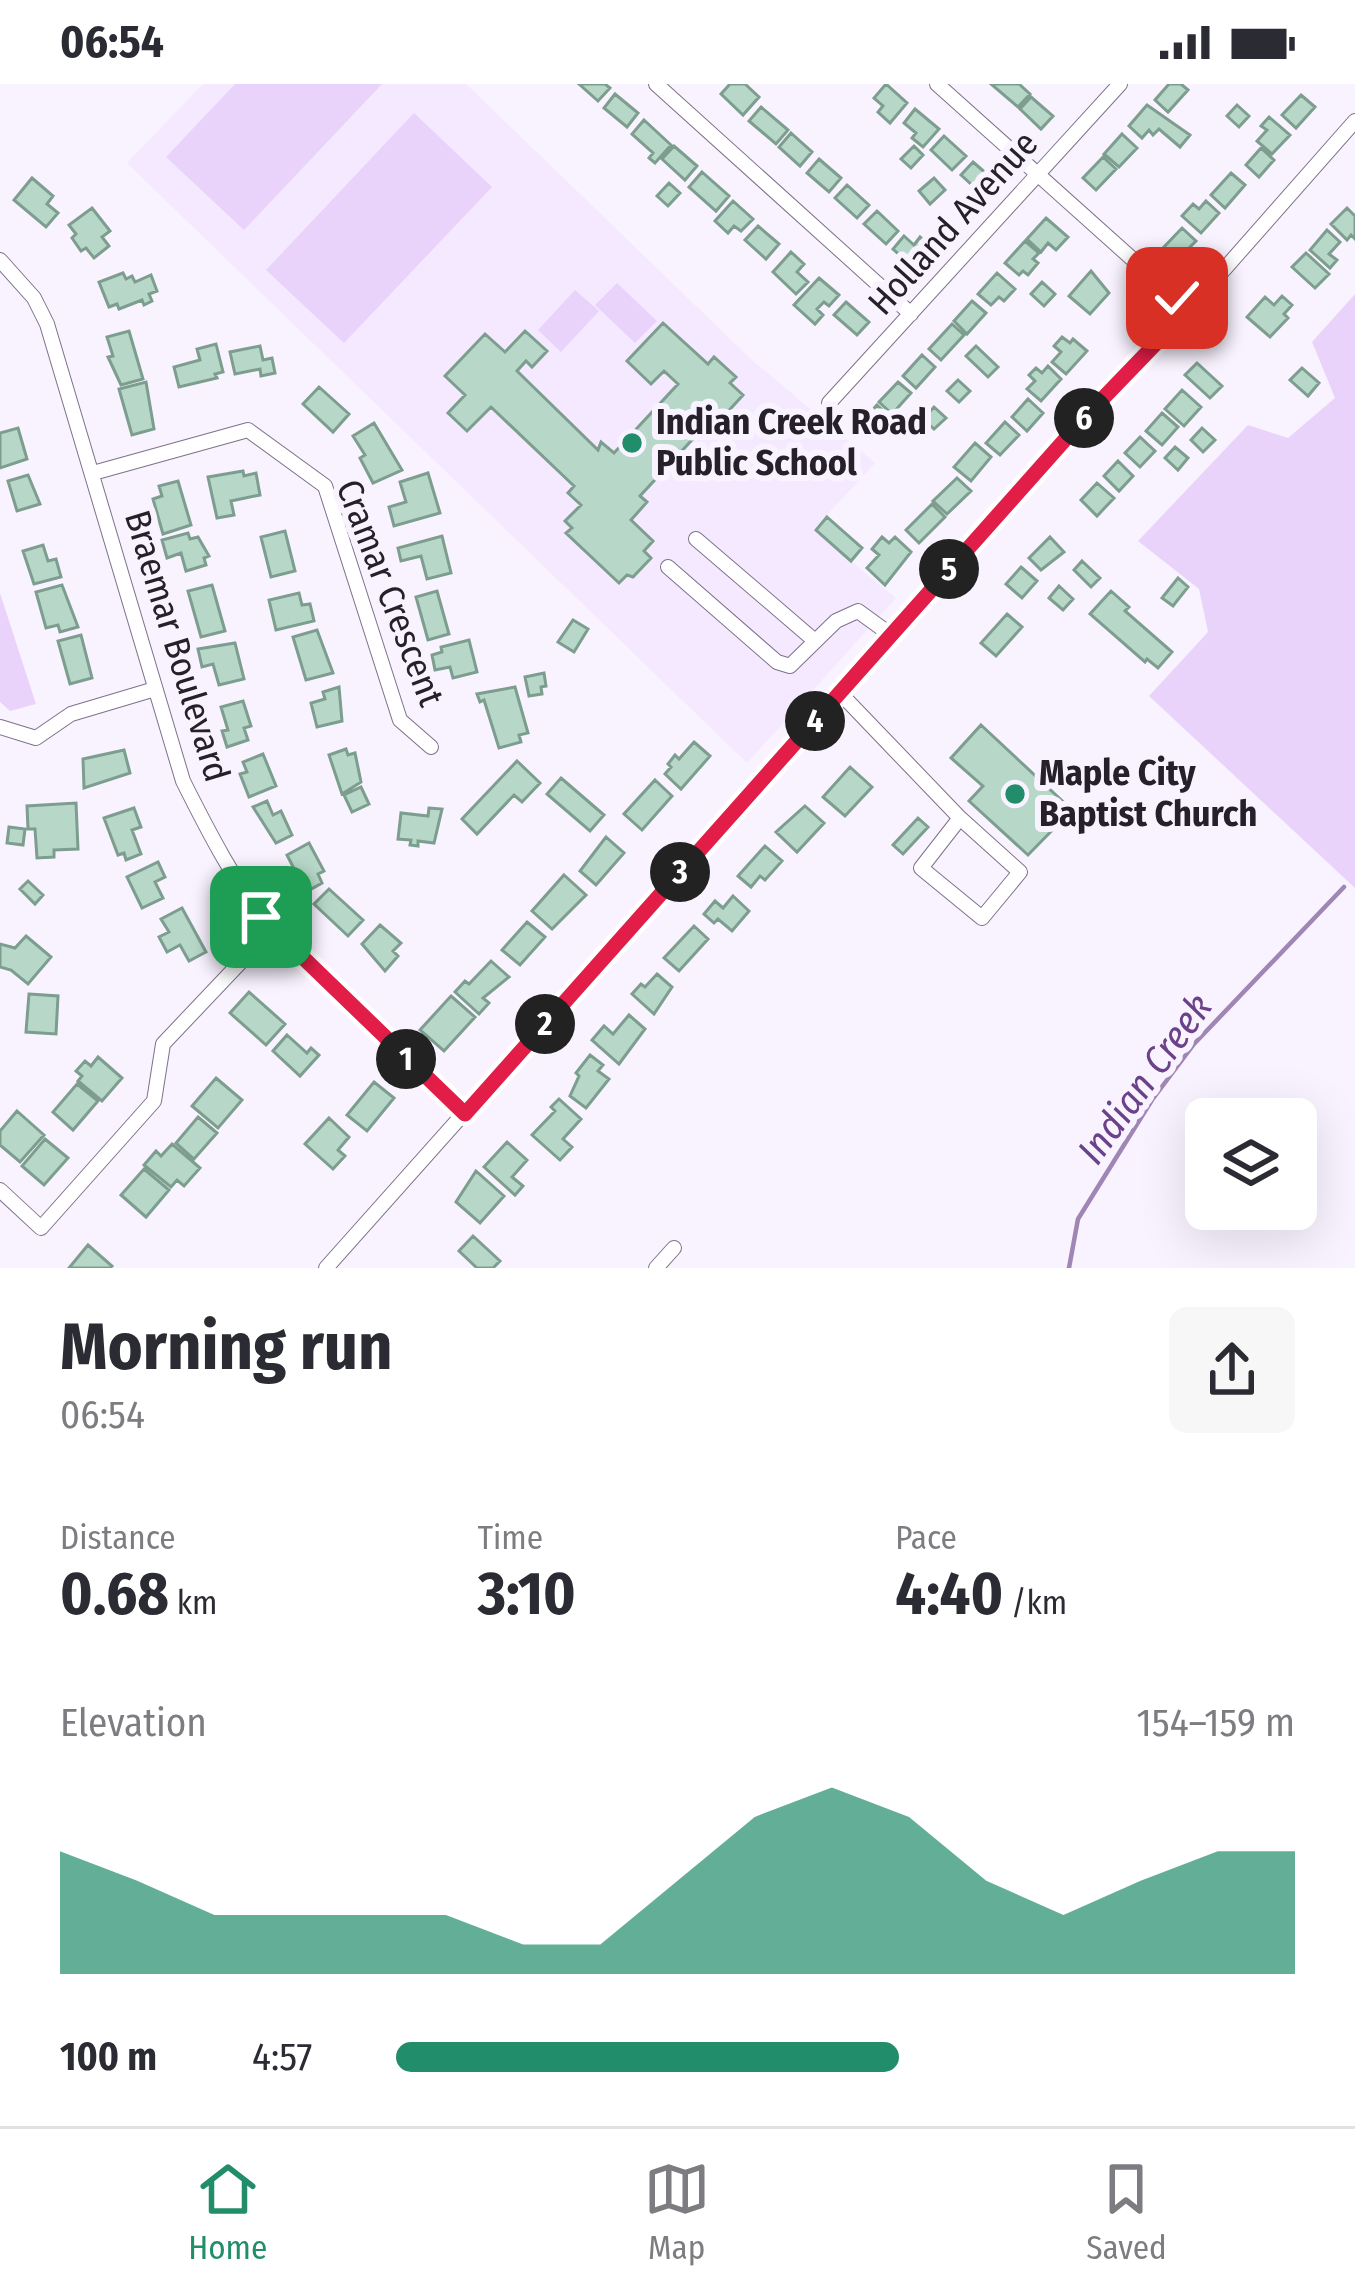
<!DOCTYPE html>
<html lang="en">
<head>
<meta charset="utf-8">
<style>
	body { margin:0; font-family:"Fira Sans Condensed",sans-serif; background:#f7f7f7; color:#2b2b33; height:100vh; display:flex; flex-direction:column; font-size:45px; white-space:nowrap }
	* { box-sizing:border-box; margin:0 }
	p { font-size:39px; color:#7c7c81 }
	.icon { flex:none; width:66px; height:66px; fill:none; stroke:currentColor; stroke-width:2; stroke-linecap:round; stroke-linejoin:round }
	.map { position:relative; height:1184px; overflow:hidden }
	.sheet { display:flex; flex-direction:column; background:#fff; flex:1 }
	.sheet>* { flex:none }
	.fabs { position:absolute; left:1185px; top:1014px; display:grid; gap:24px }
	.fabs a { display:grid; place-items:center; width:132px; height:132px; border-radius:18px; background:#fff; box-shadow:0 12px 48px #0002; font-size:60px }
	.pin { position:absolute; display:grid; place-items:center; width:102px; height:102px; color:#fff; margin:-51px; border-radius:24px; box-shadow:0 6px 18px #0006 }
	.km { position:absolute; width:60px; height:60px; margin:-30px; border-radius:50%; background:#222; color:#fff; font-size:33px; line-height:60px; text-align:center }
	.round { display:grid; place-items:center; flex:none; width:126px; height:126px; border-radius:18px; background:#f7f7f7 }
	.overview { display:flex; align-items:center; justify-content:space-between; height:204px; padding:0 60px }
	h1 { font-size:66px; font-weight:700; line-height:90px }
	.figures { display:grid; grid-template-columns:repeat(3,1fr); gap:18px; height:204px; padding:12px 60px }
	.figures div { display:grid; align-content:center }
	.figures b { font-size:60px; font-weight:700 }
	.figures small { font-size:33px; font-weight:400 }
	.figures p { font-size:33px }
	.chart { height:336px; padding:24px 60px }
	.chart p { display:flex; justify-content:space-between }
	.chart svg { width:100%; height:216px; margin-top:12px; fill:#228d6a; opacity:.7 }
	ul { padding:0 60px; list-style:none; font-size:39px }
	li { display:grid; grid-template-columns:192px 144px 1fr; align-items:center; height:90px }
	li i { height:30px; border-radius:15px; background:#228d6a }
	.status { display:flex; justify-content:space-between; align-items:center; height:84px; padding:0 60px; background:#fff; direction:ltr }
	.status svg { height:33px; fill:currentColor }
	.tab-bar { display:flex; justify-content:space-around; align-items:center; height:168px; border-top:3px solid #e1e1e2; background:#fff; font-size:33px; color:#7c7c81 }
	.tab-bar a { display:grid; justify-items:center; gap:6px }
	.tab-bar .on { color:#228d6a }
	.map>svg:first-child { display:block }
</style>
</head>
<body>
<div class="status"><b>06:54</b><svg viewBox="0 0 49 12"><path d="M0 12V9h3v3zM5 12V6h3v6zM10 12V3h3v9zM15 12V0h3v12zM26 1h20v11H26zM47 4h2v5h-2z"/></svg></div>
<div class="map">
<svg width="1355" height="1184" viewBox="0 0 1355 1184">
	<rect width="100%" height="100%" fill="#f9f3ff"/>
	<path fill="#f4e9fe" d="M203 0H466L753 277 875 379 813 446 896 514 747 679 127 79Z"/>
	<path fill="#e9d3fb" d="M235 0H382L244 146 166 73Z
		M414 29 492 103 344 259 266 186Z
		M617 199 657 237 635 259 595 221Z
		M575 206 599 227 561 268 538 246Z
		M1355 210V804L1149 612 1208 548 1199 505 1138 457 1248 341 1288 354 1335 314 1312 258Z
		M0 509 36 620 10 627 0 618Z"/>
	<g fill="none" stroke-linecap="round" stroke-linejoin="round">
		<path stroke="#a086b4" stroke-width="4.5" d="M1069 1184 1078 1135 1152 1016 1194 960 1344 803"/>
	</g>
	<path fill="#b7d8c9" stroke="#7d9d8f" stroke-width="3" d="M579 0H605L610 4 598 17Z
		M730 0H745L759 13 743 31 721 10Z
		M886 0 907 19 890 39 878 28 883 22 874 14Z
		M991 0H1019L1030 10 1018 23Z
		M1169 0H1181L1188 6 1168 28 1155 16Z
		M615 10 638 29 627 43 604 24Z
		M1301 11 1315 23 1296 44 1282 31Z
		M1031 13 1053 32 1041 45 1020 25Z
		M1147 21 1190 51 1180 63 1159 45 1153 51 1149 46 1142 54 1129 42Z
		M1237 21 1249 32 1239 43 1227 32Z
		M761 23 788 46 776 60 749 37Z
		M915 25 939 45 923 63 912 54 916 49 904 39Z
		M1269 33 1290 51 1272 70 1257 57 1267 46 1261 42Z
		M644 36 671 61 655 79 649 74 653 69 632 50Z
		M791 49 812 68 800 82 779 63Z
		M1122 50 1137 64 1119 83 1104 70Z
		M944 52 966 72 952 86 931 66Z
		M674 62 697 82 685 96 662 75Z
		M914 62 923 71 911 84 901 75Z
		M1261 64 1274 76 1259 93 1246 81Z
		M1103 73 1116 85 1096 106 1083 94Z
		M819 75 841 94 829 108 807 89Z
		M973 78 995 97 983 111 961 91Z
		M702 88 729 112 716 127 689 103Z
		M1231 89 1245 101 1225 124 1211 111Z
		M32 94 53 112 47 120 58 129 46 143 14 116Z
		M934 94 945 106 930 120 919 107Z
		M669 99 680 109 668 122 657 112Z
		M847 101 869 121 857 134 835 114Z
		M733 117 753 135 741 147 734 142 728 149 715 137Z
		M1206 117 1219 129 1201 149 1182 132 1193 120 1199 125Z
		M92 124 110 147 102 153 109 162 94 174 86 164 81 167 72 154 76 150 69 141Z
		M1347 124 1355 132V155L1351 151 1347 156 1331 140Z
		M877 127 898 147 886 160 864 140Z
		M1046 134 1068 153 1056 166 1048 159 1041 168 1027 155Z
		M758 142 779 160 766 175 745 156Z
		M1182 144 1196 157 1176 177 1163 164Z
		M1327 146 1340 158 1329 170 1337 176 1330 184 1310 166Z
		M904 152 914 161 920 153 934 165 916 186 893 165Z
		M1025 157 1039 169 1033 175 1038 179 1028 191 1023 187 1019 191 1005 179Z
		M791 168 804 180 797 188 808 198 796 210 773 188Z
		M1306 169 1329 190 1315 204 1292 183Z
		M1091 187 1109 209 1090 230 1069 212Z
		M123 189 126 195 132 192 135 198 151 191 157 207 149 210 152 217 144 221 142 216 119 225 117 220 109 223 99 198Z
		M997 189 1015 205 1004 217 999 213 991 221 978 210Z
		M819 194 839 211 829 222 824 218 817 225 823 231 815 240 794 221Z
		M1042 198 1055 210 1044 222 1031 210Z
		M1282 212 1292 221 1284 230 1288 234 1270 253 1247 233 1265 213 1274 221Z
		M972 217 986 229 967 250 954 237Z
		M846 218 869 238 857 251 834 231Z
		M663 239 708 280 714 273 736 293 730 299 743 311 722 334 717 329 640 412 647 418 631 436 653 457 644 467 651 474 633 493 627 491 619 499 566 449 572 444 565 437 581 421 568 409 574 402 491 323 467 347 448 329 465 311 445 292 485 250 505 268 525 247 547 267 532 283 526 277 517 287 598 366 601 358 614 369 678 300 664 287 651 300 627 277Z
		M952 240 964 251 941 276 929 265Z
		M129 247 143 295 121 301 108 273 113 272 107 253Z
		M1062 253 1070 259 1073 255 1087 267 1066 290 1052 278 1061 268 1054 262Z
		M216 260 223 288 215 290 217 294 179 303 174 283 200 276 197 265Z
		M260 262 263 276 272 274 275 289 261 292 260 285 235 290 230 268Z
		M976 262 998 283 988 293 966 272Z
		M922 271 935 283 916 304 903 292Z
		M1197 279 1222 302 1210 314 1185 291Z
		M1048 282 1061 295 1041 317 1027 305 1035 297 1029 291 1036 284 1042 289Z
		M1302 284 1319 299 1308 312 1290 296Z
		M958 296 970 307 959 318 947 307Z
		M146 298 154 345 132 351 119 305Z
		M898 298 911 309 892 330 879 318Z
		M319 303 349 330 333 348 303 320Z
		M1182 306 1201 323 1184 342 1165 325Z
		M1028 315 1043 329 1027 347 1012 333Z
		M877 321 890 333 871 354 858 342Z
		M934 323 946 334 934 345 923 335Z
		M1162 329 1178 343 1162 361 1146 347Z
		M1005 338 1019 351 1000 371 986 359Z
		M374 339 402 386 373 399 360 374 365 371 353 352Z
		M18 344 27 375 0 384V349Z
		M1202 344 1215 356 1203 368 1191 356Z
		M1140 353 1155 367 1140 383 1125 369Z
		M975 359 991 373 971 397 954 383Z
		M1175 363 1188 374 1178 386 1165 374Z
		M1118 377 1133 392 1119 407 1104 392Z
		M243 387 244 392 256 389 260 411 231 417 234 431 217 434 208 393Z
		M428 389 440 429 394 442 389 423 406 418 400 398Z
		M28 391 40 420 17 427 8 397Z
		M957 394 971 407 947 430 933 417Z
		M178 397 191 441 163 450 153 415 162 412 159 402Z
		M1097 399 1114 414 1097 432 1081 416Z
		M932 420 945 433 919 459 906 446Z
		M827 433 862 464 851 477 816 446Z
		M285 447 295 487 271 493 261 453Z
		M188 449 190 455 198 453 209 472 204 474 206 481 186 487 181 469 167 474 162 456Z
		M442 452 451 489 427 495 421 472 401 477 398 464Z
		M882 453 889 459 895 453 911 468 885 501 867 484 879 471 872 465Z
		M1050 453 1064 468 1041 486 1029 474Z
		M43 461 48 477 56 475 61 493 34 500 23 467Z
		M1082 477 1100 494 1091 503 1074 486Z
		M1021 483 1037 497 1022 514 1006 500Z
		M1178 494 1188 503 1173 522 1162 514Z
		M62 501 78 543 60 548 58 541 46 544 36 508Z
		M212 501 225 547 201 553 188 507Z
		M1059 502 1073 515 1063 526 1049 514Z
		M437 507 449 550 428 556 416 513Z
		M1111 507 1129 523 1125 527 1172 568 1158 584 1147 575 1145 578 1090 530Z
		M299 509 302 521 310 520 314 537 276 546 269 516Z
		M1007 530 1022 543 996 572 981 559Z
		M573 536 588 545 574 568 558 558Z
		M317 546 333 589 306 596 293 553Z
		M81 551 92 594 70 600 58 557Z
		M469 556 477 588 453 594 450 583 435 586 432 571 442 568 441 563Z
		M235 559 244 595 219 601 213 580 202 583 198 565Z
		M544 589 546 602 541 603 542 610 529 612 525 593Z
		M339 603 342 637 317 643 311 619 325 615 323 608Z
		M515 603 528 649 519 651 521 658 499 664 484 616 480 618 477 610Z
		M243 617 251 642 244 644 248 656 227 663 222 647 228 646 221 623Z
		M981 641 1072 726 1028 771 969 717 983 702 951 674Z
		M694 658 710 672 681 705 665 690 671 683 668 680 675 671 679 675Z
		M346 665 348 671 355 669 361 698 342 710 329 671Z
		M124 666 130 689 84 704 83 675Z
		M263 670 276 702 249 713 240 690 247 688 243 678Z
		M517 677 540 699 522 718 514 711 477 750 462 735Z
		M850 683 872 703 845 732 823 713Z
		M561 694 604 731 590 747 547 710Z
		M655 696 672 712 642 746 624 730Z
		M361 703 369 720 352 728 344 711Z
		M267 717 273 731 281 727 292 751 276 759 253 723Z
		M76 719 78 765 54 766V773L37 774 35 745H28L27 722Z
		M805 722 824 739 797 768 776 748Z
		M134 724 141 743 132 746 141 770 126 776 124 769 118 771 104 734Z
		M429 724 442 725 434 759 418 757V762L410 761 411 756 398 755 401 729 428 732Z
		M918 734 928 743 903 770 893 761Z
		M9 743 25 745 23 761 7 759Z
		M606 753 624 769 596 801 580 787Z
		M309 759 324 787 318 790 322 799 306 808 287 771Z
		M765 762 782 777 765 796 760 792 751 803 738 792Z
		M158 778 165 793 155 798 163 814 142 824 127 793Z
		M564 791 586 811 552 845 532 827Z
		M28 797 43 811 35 820 20 805Z
		M329 805 363 836 348 852 314 820Z
		M733 812 749 827 732 847 718 835 714 839 704 830 715 817 723 824Z
		M182 824 206 868 189 877 180 861 167 868 159 853 169 848 161 835Z
		M527 838 545 853 520 881 502 866Z
		M380 841 401 859 393 867 398 872 385 887 362 860Z
		M694 842 708 855 679 887 664 874Z
		M26 852 51 873 28 900 11 886 0 883V860L15 864Z
		M491 877 509 893 483 914 489 919 479 930 455 908 465 897 469 900Z
		M657 890 672 903 654 930 632 910 641 900 645 903Z
		M249 908 285 940 266 961 230 929Z
		M29 910 58 912 56 950 26 948Z
		M451 912 475 933 444 967 420 946Z
		M629 931 645 945 619 980 592 956 604 942 613 950Z
		M287 951 307 969 311 964 319 971 300 992 273 967Z
		M590 971 603 981 598 987 609 995 586 1024 570 1012 579 992 576 989Z
		M98 973 122 994 102 1017 78 997 82 992 76 987 85 977 91 982Z
		M216 994 242 1016 218 1044 192 1022Z
		M374 998 394 1014 367 1047 347 1031Z
		M77 1000 98 1017 73 1046 53 1028Z
		M559 1015 581 1035 563 1055 572 1063 560 1076 532 1051 555 1027 551 1023Z
		M17 1027 44 1051 20 1078 0 1061V1047Z
		M198 1033 217 1049 194 1075 176 1059Z
		M329 1034 349 1053 338 1066 345 1072 333 1085 305 1060Z
		M45 1055 68 1074 44 1101 22 1082Z
		M507 1058 527 1076 512 1093 523 1102 515 1111 484 1083Z
		M172 1060 200 1084 184 1102 177 1096 171 1103 144 1081 156 1067 161 1072Z
		M144 1085 169 1106 146 1133 121 1111Z
		M476 1087 504 1112 480 1139 456 1118Z
		M473 1152 500 1177 493 1184H477L459 1167Z
		M88 1161 112 1182 110 1184H69Z"/>
	<g fill="none" stroke-linecap="round" stroke-linejoin="round">
		<g stroke="#7e718a" stroke-width="16">
			<path id="minor" d="M656 0 911 230
				M937 0 1168 207 1191 223
				M0 176 34 214 47 240 183 697C209 749 235 799 271 846L465 1030
				M829 319 1120 0
				M93 389 248 346 325 402 400 636 431 663
				M696 455 815 557
				M668 483 777 578 790 582 836 537 858 527 891 551
				M840 609 960 734 1020 788 982 834 921 784 960 734
				M0 643 36 654 71 630 155 605
				M0 1106 41 1144 154 1017 163 960 271 846
				M326 1184 1086 331 1191 223 1355 37
				M656 1184 674 1164"/>
		</g>
		<use href="#minor" stroke="#fff" stroke-width="14"/>
	</g>
	<g fill="none" stroke-linecap="round" stroke-linejoin="round">
		<g stroke="#fff" stroke-width="24">
			<path id="route" d="M261 833 465 1030 1086 332 1191 223 1177 214"/>
		</g>
		<use href="#route" stroke="#e11d48" stroke-width="15"/>
	</g>
	<g fill="#228d6a" stroke="#f9f3ff" stroke-width="4.5">
		<circle cx="632" cy="359" r="12"/>
		<circle cx="1015" cy="710" r="12"/>
	</g>
	<g text-anchor="middle" dominant-baseline="central" stroke-width="12" stroke-linejoin="round" paint-order="stroke">
		<g font-size="36" fill="#26202a" stroke="#f9f3ff">
			<text transform="translate(953 139) rotate(-48)">Holland Avenue</text>
			<text transform="translate(390 509) rotate(69)">Cramar Crescent</text>
			<text transform="translate(177 562) rotate(73)">Braemar Boulevard</text>
		</g>
		<g font-size="36" font-weight="bold" fill="#26202a" stroke="#f9f3ff" text-anchor="start">
			<text x="656" y="338">Indian Creek Road<tspan x="656" dy="41">Public School</tspan></text>
			<text x="1039" y="689">Maple City<tspan x="1039" dy="41">Baptist Church</tspan></text>
		</g>
		<g font-size="39" font-style="italic" fill="#6b4189" stroke="#f9f3ff">
			<text transform="translate(1145 995) rotate(-54)">Indian Creek</text>
		</g>
	</g>
</svg>
<div class="fabs">
<a><svg class="icon" aria-label="layers" viewBox="0 0 24 24"><path d="M12 4l9 5-9 5-9-5zM3 14l9 5 9-5"/></svg></a>
</div>
<div class="pin" style="left:261px;top:833px;background:#1e9e55"><svg class="icon" aria-label="arrive" viewBox="0 0 24 24"><path d="M6 21V4h12l-3 4 3 4H6"/></svg></div>
<div class="pin" style="left:1177px;top:214px;background:#d93025"><svg class="icon" aria-label="check" viewBox="0 0 24 24"><path d="M5 12l5 5 9-10"/></svg></div>
<b class="km" style="left:406px;top:975px">1</b>
<b class="km" style="left:545px;top:940px">2</b>
<b class="km" style="left:680px;top:788px">3</b>
<b class="km" style="left:815px;top:637px">4</b>
<b class="km" style="left:949px;top:485px">5</b>
<b class="km" style="left:1084px;top:334px">6</b>
</div>
<section class="sheet">
<div class="overview"><div><h1>Morning run</h1><p>06:54</p></div><a class="round"><svg class="icon" aria-label="share" viewBox="0 0 24 24"><path d="M12 15V3M7 8l5-5 5 5M5 13v7h14v-7"/></svg></a></div>
<div class="figures">
<div><p>Distance</p><b>0.68<small> km</small></b></div>
<div><p>Time</p><b>3:10</b></div>
<div><p>Pace</p><b>4:40<small> /km</small></b></div>
</div>
<div class="chart"><p><span>Elevation</span>154–159 m</p>
<svg viewBox="0 0 160 44" preserveAspectRatio="none"><path d="M0 44V19L10 25L20 32L30 32L40 32L50 32L60 38L70 38L80 25L90 12L100 6L110 12L120 25L130 32L140 25L150 19L160 19V44z"/></svg>
</div>
<ul>
<li><b>100 m</b>4:57<i style="width:56%"></i></li>
</ul>
</section>
<nav class="tab-bar">
<a class="on"><svg class="icon" aria-label="home" viewBox="0 0 24 24"><path d="M3 11l9-7 9 7M6 9v11h12V9"/></svg>Home</a>
<a><svg class="icon" aria-label="map" viewBox="0 0 24 24"><path d="M3 6l6-2 6 2 6-2v14l-6 2-6-2-6 2zM9 4v14M15 6v14"/></svg>Map</a>
<a><svg class="icon" aria-label="saved" viewBox="0 0 24 24"><path d="M7 4h10v16l-5-4-5 4z"/></svg>Saved</a>
</nav>
</body>
</html>
